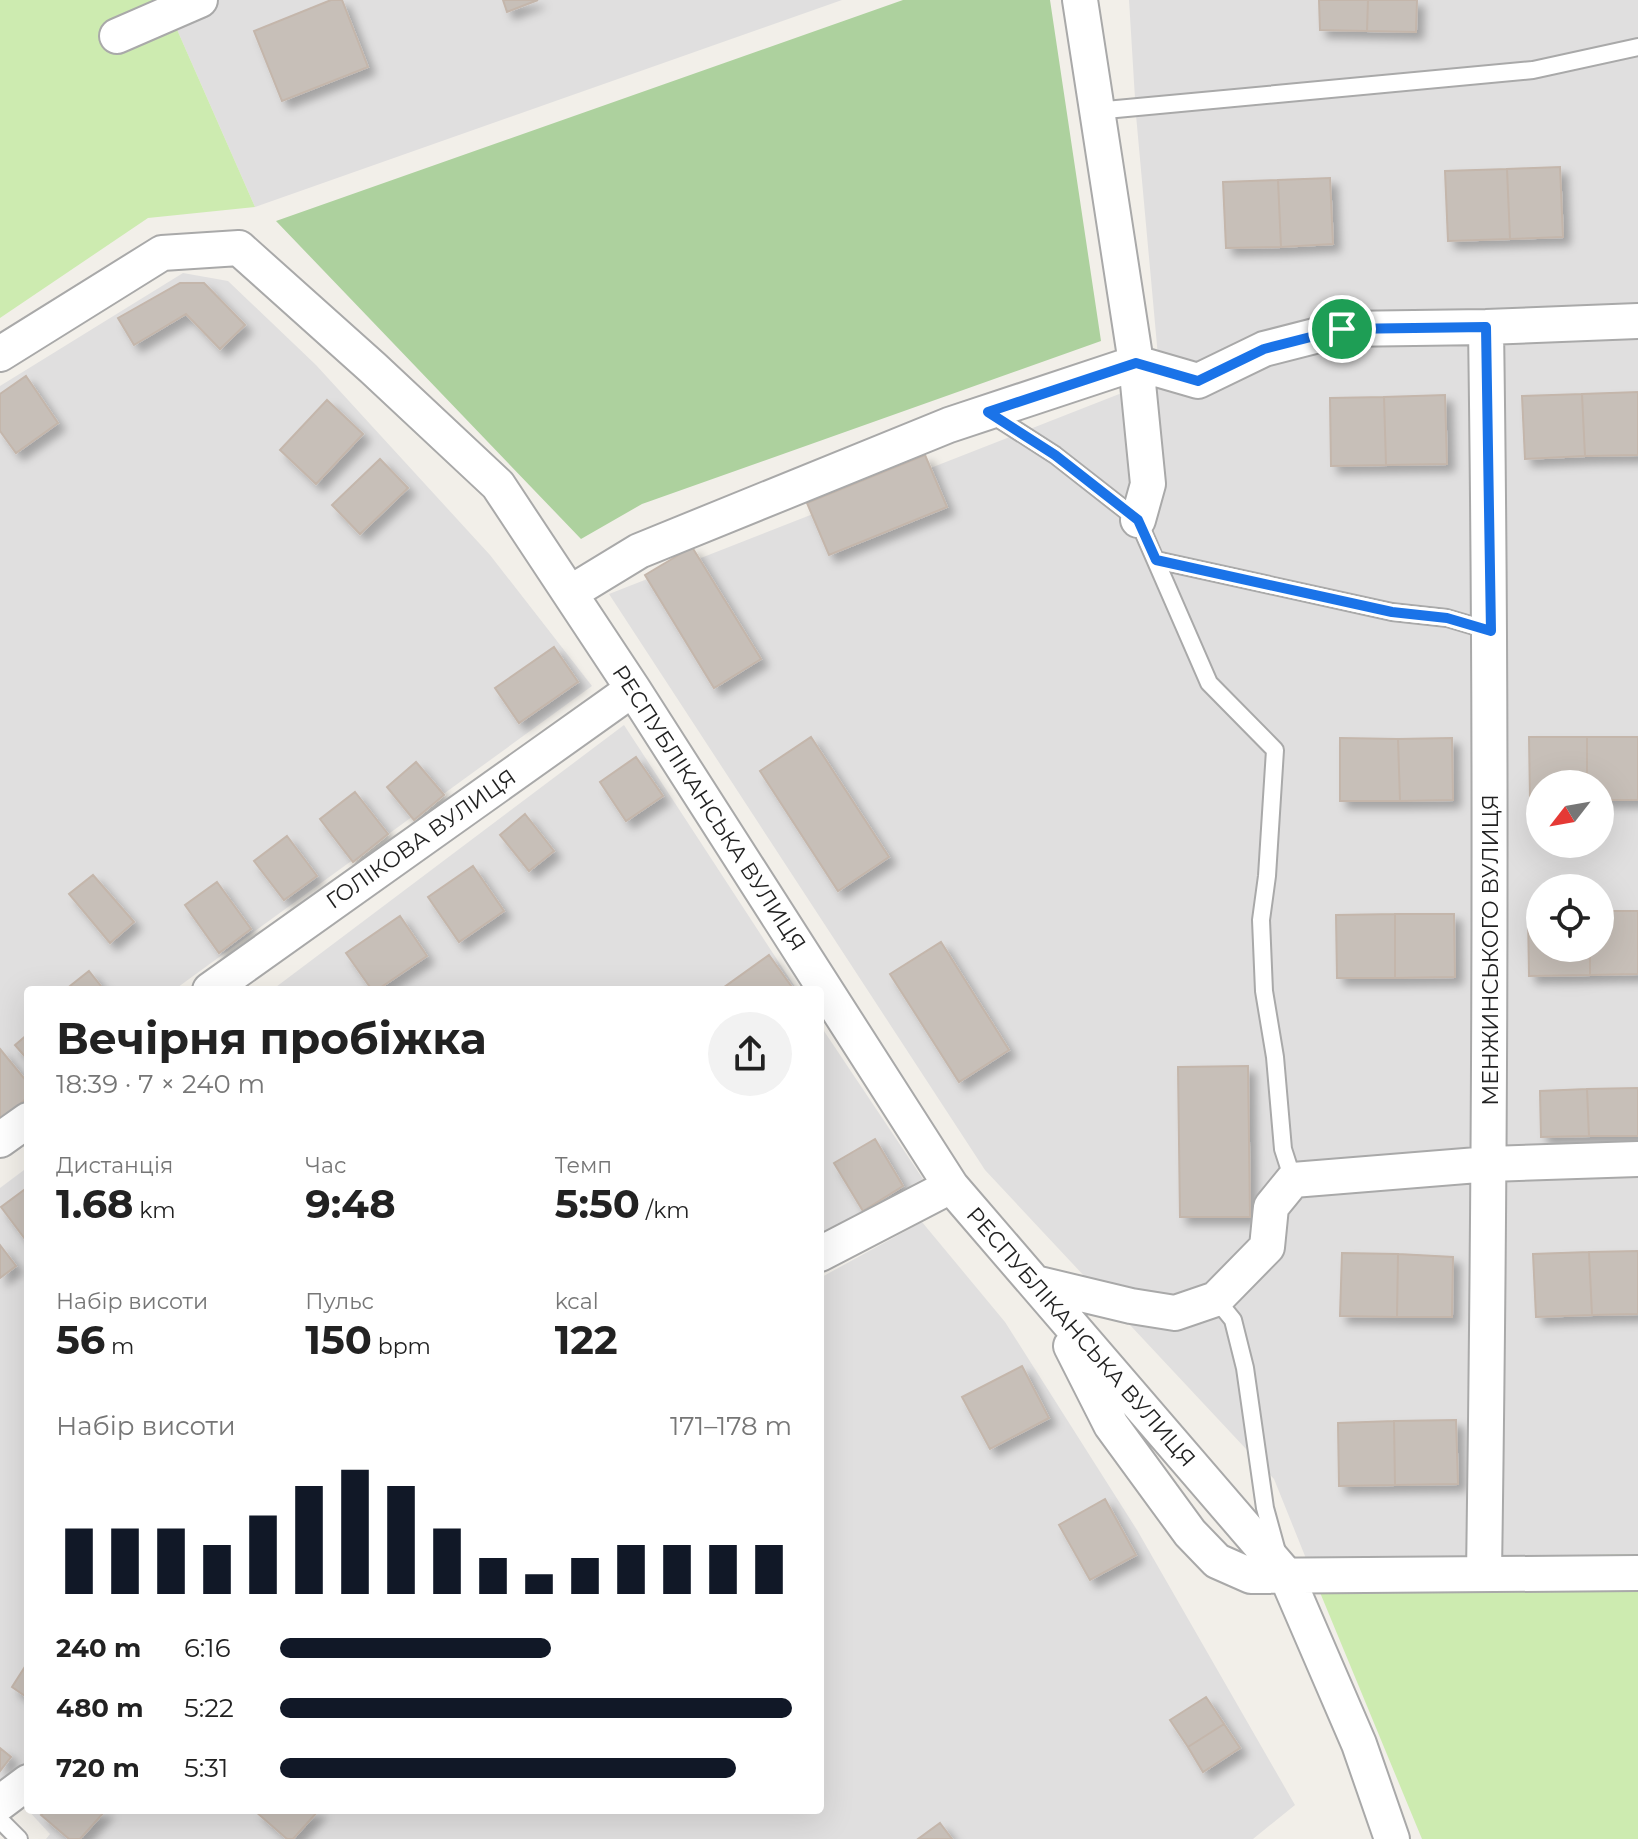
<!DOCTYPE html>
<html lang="uk">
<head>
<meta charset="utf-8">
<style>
	body { margin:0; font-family:Montserrat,sans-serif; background:#f2f2f2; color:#222; height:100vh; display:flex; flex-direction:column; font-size:30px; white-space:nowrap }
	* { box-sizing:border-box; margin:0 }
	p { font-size:26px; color:#767676 }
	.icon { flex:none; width:44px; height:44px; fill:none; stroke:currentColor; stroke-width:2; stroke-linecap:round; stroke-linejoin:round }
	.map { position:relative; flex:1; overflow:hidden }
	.sheet { position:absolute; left:24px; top:986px; width:800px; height:828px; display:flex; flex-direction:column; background:#fff; border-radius:8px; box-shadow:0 8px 32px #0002 }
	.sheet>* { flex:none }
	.needle { width:52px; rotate:239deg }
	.buttons { position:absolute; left:1526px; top:770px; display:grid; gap:16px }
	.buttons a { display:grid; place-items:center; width:88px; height:88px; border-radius:50%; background:#fff; box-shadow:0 8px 32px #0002; font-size:40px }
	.pin { position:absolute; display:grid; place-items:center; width:68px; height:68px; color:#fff; margin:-34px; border:4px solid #fff; border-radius:50%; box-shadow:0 2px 8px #0007 }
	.round { display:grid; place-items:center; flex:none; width:84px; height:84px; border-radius:42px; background:#f2f2f2 }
	.summary { display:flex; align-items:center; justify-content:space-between; height:136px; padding:0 32px }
	h1 { font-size:44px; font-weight:700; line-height:60px }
	.stats { display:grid; grid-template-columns:repeat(3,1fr); gap:12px; height:136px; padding:8px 32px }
	.stats div { display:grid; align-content:center }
	.stats b { font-size:40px; font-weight:700 }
	.stats small { font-size:22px; font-weight:400 }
	.stats p { font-size:22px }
	.chart { height:224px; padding:16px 32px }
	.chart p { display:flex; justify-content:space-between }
	.chart svg { width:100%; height:144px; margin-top:8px; stroke:#111827; stroke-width:6 }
	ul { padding:0 32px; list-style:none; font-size:26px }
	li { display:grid; grid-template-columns:128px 96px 1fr; align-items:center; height:60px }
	li i { height:20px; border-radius:10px; background:#111827 }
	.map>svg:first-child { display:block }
</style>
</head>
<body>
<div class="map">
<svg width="1638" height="1839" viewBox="0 0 1638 1839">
	<defs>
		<filter id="shadow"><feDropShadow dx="7" dy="7" stdDeviation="4" flood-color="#0004"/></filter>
	</defs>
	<rect width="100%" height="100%" fill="#f2efe9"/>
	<path fill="#e0dfdf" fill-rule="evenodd" d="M164 0H842L255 207Z
		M1129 0H1638V1554L1307 1561 1274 1479 985 1170 609 594 1160 378 1136 115ZM1540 784H1600V844H1540ZM1540 888H1600V948H1540Z
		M183 273 228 281 316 365 490 555 592 686 174 990H28V1096L0 1116V386Z
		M624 725 797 990H272Z
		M820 1025 923 1179 820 1234Z
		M28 1167V1765L0 1787V1188Z
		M922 1222 1005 1322 1137 1530 1295 1805 1253 1839H46L50 1834 24 1806 28 1804V1810H820V1278Z"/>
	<path fill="#cdebb0" d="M0 0H164L255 207 148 218 0 318Z
		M1638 1554V1839H1422L1307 1561Z"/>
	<path fill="#add19e" d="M903 0H1050L1101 341 642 504 581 539 276 221Z"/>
	<path fill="#c7bfb8" stroke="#c4b6ab" stroke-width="2" filter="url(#shadow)" d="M331 0H342L368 67 282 101 254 31Z
		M503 0H538L507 12Z
		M1319 0H1368L1367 31 1320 30Z
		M1368 0H1417L1416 32 1367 31Z
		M1560 167 1563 237 1510 239 1507 169Z
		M1507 169 1510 239 1448 241 1445 171Z
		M1330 178 1333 244 1281 247 1278 180Z
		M1278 180 1281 247 1226 248 1223 182Z
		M180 283H204L245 325 220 349 186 314 134 345 118 318Z
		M26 376 58 423 16 453 0 431V394Z
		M1638 392V455L1585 456 1582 394Z
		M1582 394 1585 456 1525 459 1522 396Z
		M1445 395 1447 464 1386 465 1384 397Z
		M1384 397 1386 465 1331 466 1330 398Z
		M327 400 363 434 316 484 280 450Z
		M925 455 947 507 829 555 807 503Z
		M380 459 408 488 360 534 332 505Z
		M692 547 761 659 714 688 645 575Z
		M554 647 578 682 519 723 495 688Z
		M811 737 889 857 838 891 760 771Z
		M1529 737H1587V784H1540V800H1530Z
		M1587 737H1638V800H1600V784H1587Z
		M1340 738 1398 739 1400 801H1340Z
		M1452 738 1453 800 1400 801 1398 739Z
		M636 757 663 796 626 821 600 782Z
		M416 762 444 795 414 820 387 787Z
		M355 792 388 834 353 862 320 819Z
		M525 814 554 851 529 871 500 835Z
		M287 836 317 876 284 900 254 861Z
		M473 866 504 911 459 942 428 897Z
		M93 875 134 922 110 943 69 894Z
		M217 882 251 929 219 953 185 905Z
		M1600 911H1638V974L1590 975V948H1600Z
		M1528 913H1540V948H1590V975L1529 976Z
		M1395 914H1454L1455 977 1395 978Z
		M1395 914V978H1337L1336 915Z
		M400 916 427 956 377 990H372L346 953Z
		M941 942 1009 1050 959 1082 890 974Z
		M769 955 794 990H725L723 988Z
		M89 971 104 990H65Z
		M28 1034V1060L15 1045Z
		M0 1049 28 1083V1097L0 1121Z
		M1248 1066 1250 1217H1180L1178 1067Z
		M1638 1088V1136H1589L1587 1089Z
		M1587 1089 1589 1136 1541 1137 1540 1091Z
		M875 1139 903 1186 863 1211 834 1163Z
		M28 1187V1243L1 1207Z
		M0 1245 16 1266 0 1278Z
		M1638 1251V1314L1592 1315 1589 1252Z
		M1589 1252 1592 1315 1536 1317 1533 1254Z
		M1342 1253 1398 1254 1397 1317 1340 1316Z
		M1398 1254 1453 1257 1452 1317H1397Z
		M1022 1366 1049 1418 990 1449 962 1397Z
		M1456 1420 1458 1484 1395 1485 1394 1421Z
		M1394 1421 1395 1485 1339 1486 1338 1423Z
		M1105 1499 1136 1555 1090 1580 1059 1525Z
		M28 1662V1698L12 1687Z
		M1206 1697 1224 1724 1188 1747 1170 1720Z
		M1224 1724 1240 1748 1203 1772 1188 1747Z
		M0 1748 11 1757 0 1771Z
		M46 1810H106L80 1839H69L41 1815Z
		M319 1810 293 1839H287L255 1811Z
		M940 1823 952 1839H918Z"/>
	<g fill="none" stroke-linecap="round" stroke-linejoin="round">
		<g stroke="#a9a9a9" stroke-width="20">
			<path id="lane" d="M1095 111 1533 70 1638 47
				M988 412 1055 455 1138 520 1209 683 1275 750 1267 876 1261 920 1264 991 1275 1057 1283 1149 1293 1180
				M1156 560 1392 612 1447 618 1491 631
				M1216 1299 1233 1320 1245 1368 1265 1508 1276 1548
				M0 1820 19 1839"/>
		</g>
		<g stroke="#a9a9a9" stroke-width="38">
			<path id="street" d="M1080 0 1136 363 1148 484 1138 520
				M117 36 200 0
				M0 354 162 253 239 248 373 368 498 485 633 689 951 1186 1286 1575 1359 1744 1392 1839
				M570 593 639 551 949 425 1136 363 1198 381 1264 349 1342 329 1486 327 1638 321
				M210 990 633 689
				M0 1140 28 1120
				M820 1254 951 1186
				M1035 1283 1131 1306 1175 1313 1216 1299 1267 1247 1271 1207 1293 1180 1490 1164 1638 1159
				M1071 1346 1111 1425 1190 1533 1217 1561 1251 1576 1638 1573
				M1484 1574C1490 1158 1492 743 1486 327
				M0 1803 28 1782"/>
		</g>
		<use href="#lane" stroke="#fff" stroke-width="16"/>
		<use href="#street" stroke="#fff" stroke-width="34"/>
	</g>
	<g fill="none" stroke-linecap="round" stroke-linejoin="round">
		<g stroke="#fff" stroke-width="16">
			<path id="route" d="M1486 327 1491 631 1447 618 1392 612 1156 560 1138 520 1055 455 988 412 1136 363 1198 381 1264 349 1342 329Z"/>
		</g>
		<use href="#route" stroke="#1a73e8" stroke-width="10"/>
	</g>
	<g text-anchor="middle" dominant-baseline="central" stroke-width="6" stroke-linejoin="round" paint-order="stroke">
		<g font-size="22" fill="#222" stroke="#fff">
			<text transform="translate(709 808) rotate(57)">РЕСПУБЛІКАНСЬКА ВУЛИЦЯ</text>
			<text transform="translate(421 839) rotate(-35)">ГОЛІКОВА ВУЛИЦЯ</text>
			<text transform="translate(1490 950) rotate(-90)">МЕНЖИНСЬКОГО ВУЛИЦЯ</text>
			<text transform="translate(1081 1337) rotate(49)">РЕСПУБЛІКАНСЬКА ВУЛИЦЯ</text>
		</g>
	</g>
</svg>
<div class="buttons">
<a><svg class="needle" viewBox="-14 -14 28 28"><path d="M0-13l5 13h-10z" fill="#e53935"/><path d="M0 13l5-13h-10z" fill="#767676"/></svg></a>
<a><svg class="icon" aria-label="locate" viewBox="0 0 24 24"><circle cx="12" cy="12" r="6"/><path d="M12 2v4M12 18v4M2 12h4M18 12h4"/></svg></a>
</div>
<div class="pin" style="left:1342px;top:329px;background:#1e9e55"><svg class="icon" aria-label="arrive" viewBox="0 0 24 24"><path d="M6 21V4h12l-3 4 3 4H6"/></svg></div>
<section class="sheet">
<div class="summary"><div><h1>Вечірня пробіжка</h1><p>18:39 · 7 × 240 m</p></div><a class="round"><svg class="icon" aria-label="share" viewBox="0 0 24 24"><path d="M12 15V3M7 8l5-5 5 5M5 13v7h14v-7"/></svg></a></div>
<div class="stats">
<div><p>Дистанція</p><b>1.68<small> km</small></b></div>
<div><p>Час</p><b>9:48</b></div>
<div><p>Темп</p><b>5:50<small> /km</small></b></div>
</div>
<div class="stats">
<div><p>Набір висоти</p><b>56<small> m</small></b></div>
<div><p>Пульс</p><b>150<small> bpm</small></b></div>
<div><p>kcal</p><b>122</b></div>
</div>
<div class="chart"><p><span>Набір висоти</span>171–178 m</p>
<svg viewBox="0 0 160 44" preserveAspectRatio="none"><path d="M5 44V24M15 44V24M25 44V24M35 44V29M45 44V20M55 44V11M65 44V6M75 44V11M85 44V24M95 44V33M105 44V38M115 44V33M125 44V29M135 44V29M145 44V29M155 44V29"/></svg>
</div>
<ul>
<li><b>240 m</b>6:16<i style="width:53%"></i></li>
<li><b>480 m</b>5:22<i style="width:100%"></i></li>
<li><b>720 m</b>5:31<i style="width:89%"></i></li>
</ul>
</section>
</div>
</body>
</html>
